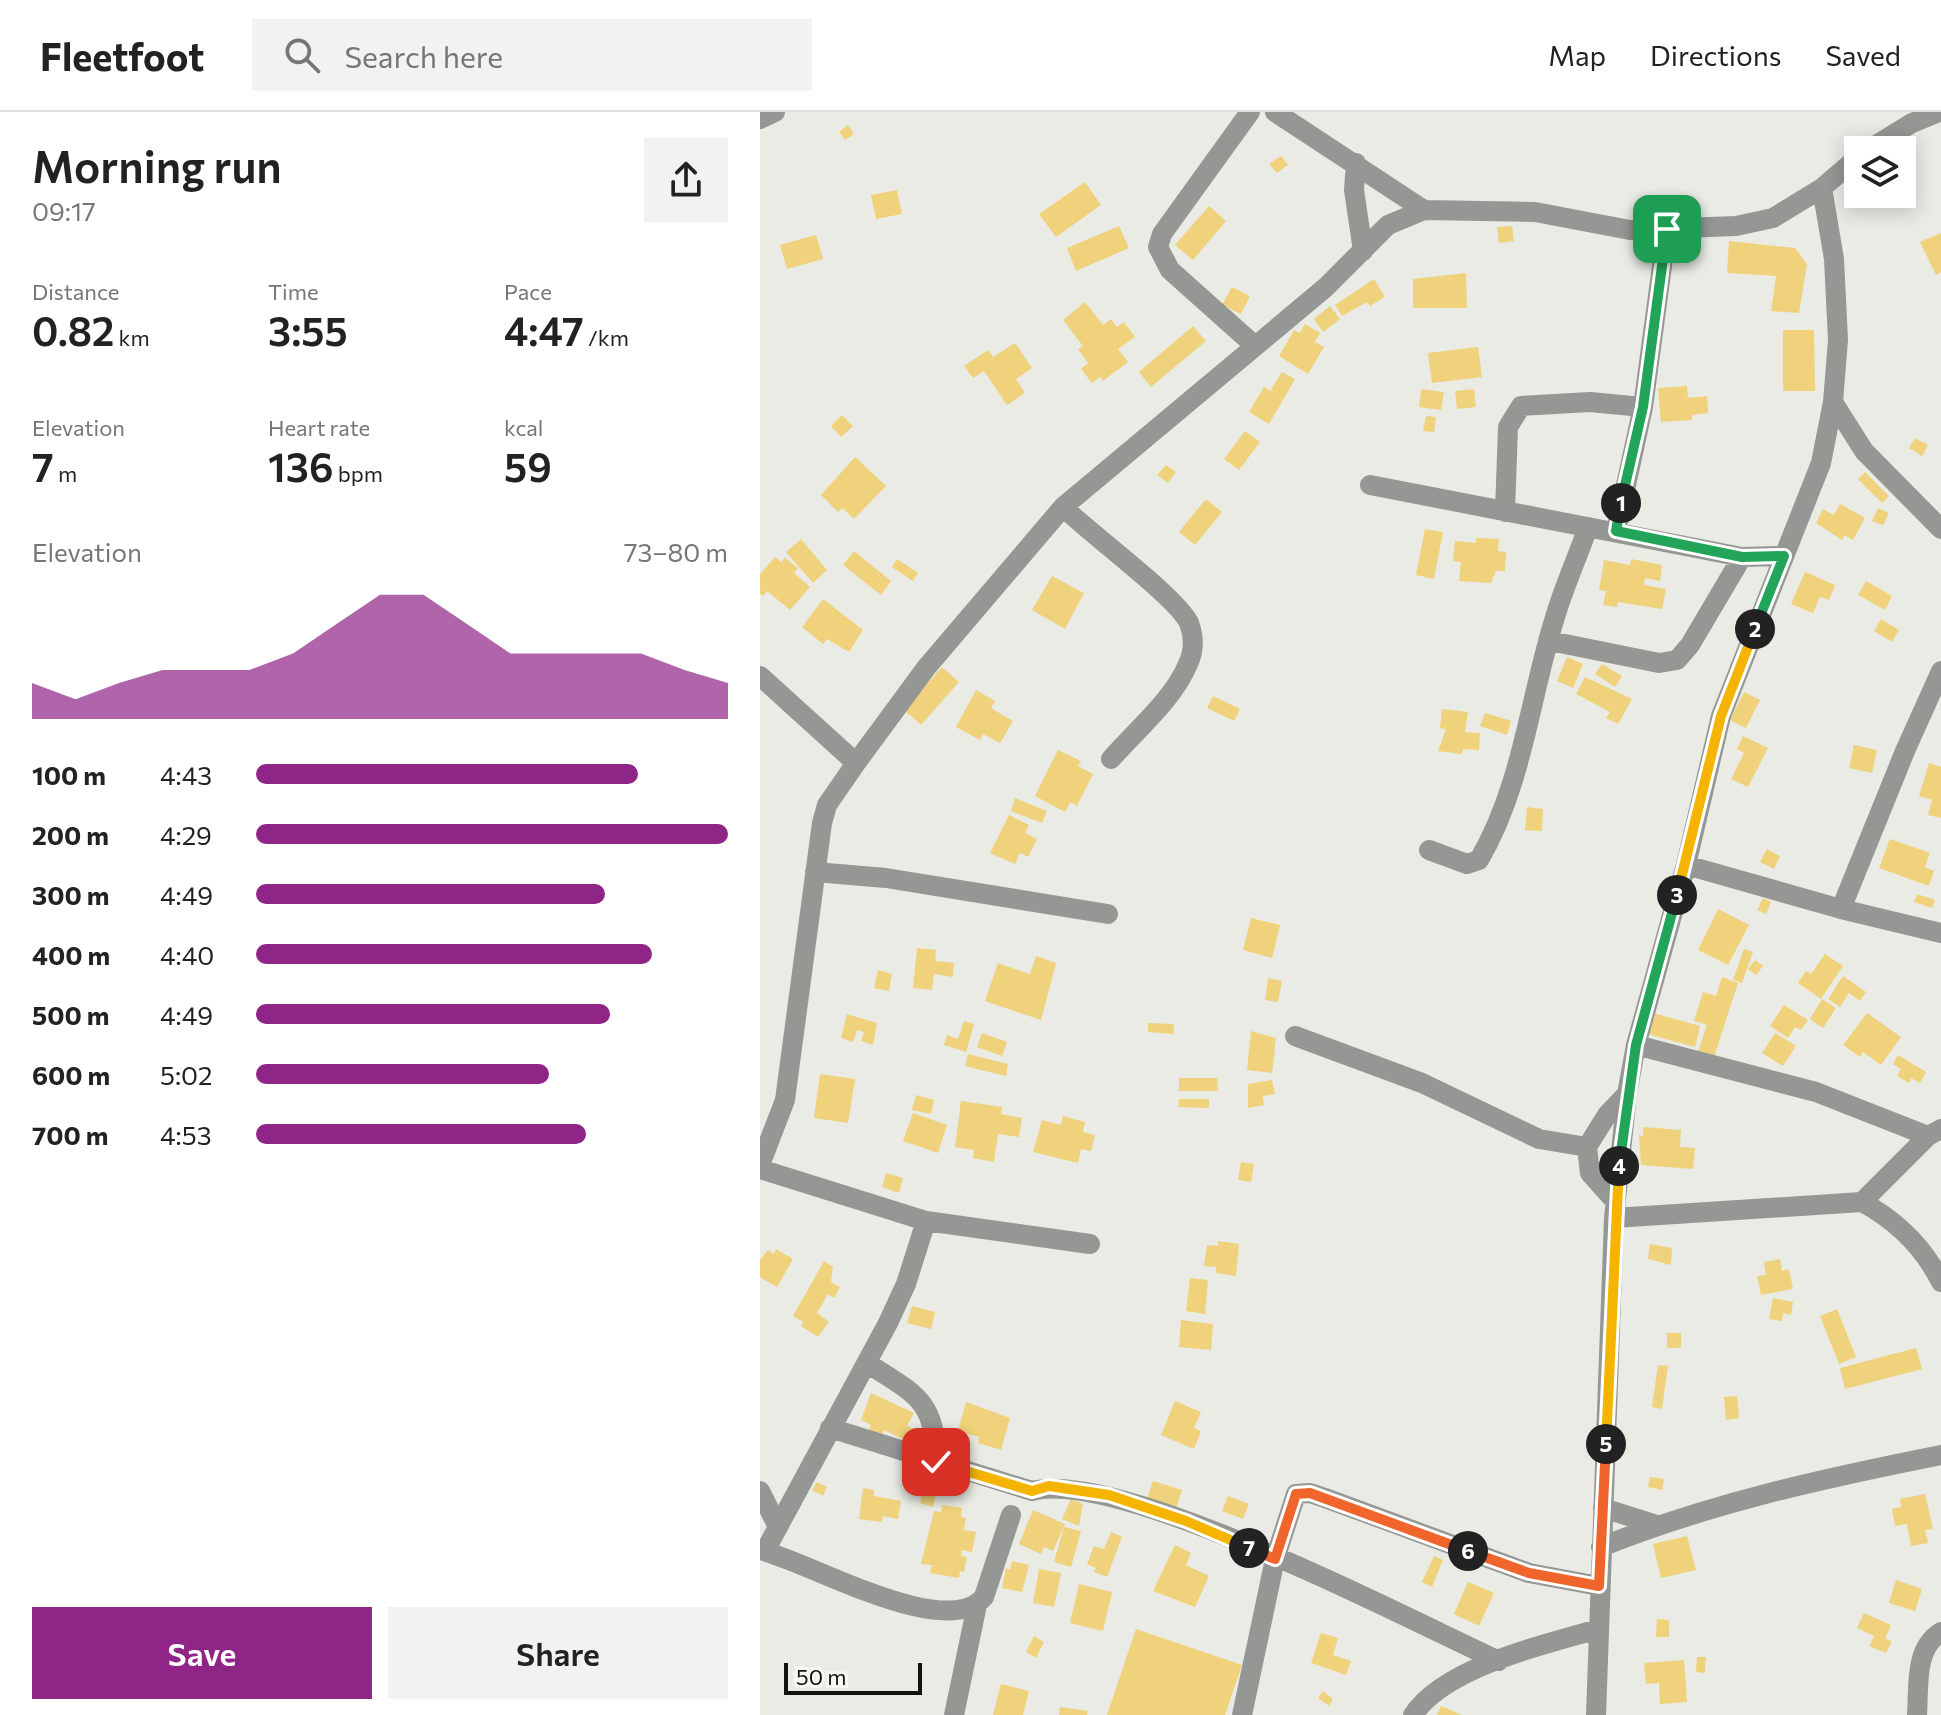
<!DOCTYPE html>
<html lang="en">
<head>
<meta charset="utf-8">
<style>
	body { margin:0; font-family:Commissioner,sans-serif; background:#f2f2f2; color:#222; height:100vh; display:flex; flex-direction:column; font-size:30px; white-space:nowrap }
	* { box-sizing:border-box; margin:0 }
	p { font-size:26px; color:#767676 }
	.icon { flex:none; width:44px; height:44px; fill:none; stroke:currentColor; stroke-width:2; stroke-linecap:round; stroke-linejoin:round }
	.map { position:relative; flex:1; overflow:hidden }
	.sheet { display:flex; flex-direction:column; background:#fff; width:760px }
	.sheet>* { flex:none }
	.buttons { position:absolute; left:1084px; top:24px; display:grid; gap:16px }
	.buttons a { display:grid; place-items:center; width:72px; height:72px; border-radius:0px; background:#fff; box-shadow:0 4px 20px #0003; font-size:40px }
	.scale { position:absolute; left:24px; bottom:20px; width:138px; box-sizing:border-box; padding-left:8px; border:4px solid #121310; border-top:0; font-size:22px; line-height:28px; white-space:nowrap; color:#121310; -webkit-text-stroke:6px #f6f9f1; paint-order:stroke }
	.pin { position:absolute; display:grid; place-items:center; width:68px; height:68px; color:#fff; margin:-34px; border-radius:16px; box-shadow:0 4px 12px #0006 }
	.km { position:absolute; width:40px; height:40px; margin:-20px; border-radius:50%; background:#222; color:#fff; font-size:22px; line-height:40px; text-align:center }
	.round { display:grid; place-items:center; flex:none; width:84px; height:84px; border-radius:0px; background:#f2f2f2 }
	.headline { display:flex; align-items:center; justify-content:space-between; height:136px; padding:0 32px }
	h1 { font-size:44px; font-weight:600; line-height:60px }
	.stats { display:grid; grid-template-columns:repeat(3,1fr); gap:12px; height:136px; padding:8px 32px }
	.stats div { display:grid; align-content:center }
	.stats b { font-size:40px; font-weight:600 }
	.stats small { font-size:22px; font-weight:400 }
	.stats p { font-size:22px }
	.chart { height:224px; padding:16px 32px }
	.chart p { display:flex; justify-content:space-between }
	.chart svg { width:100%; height:144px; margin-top:8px; fill:#902588; opacity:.7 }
	.cta { display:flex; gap:16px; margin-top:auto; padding:16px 32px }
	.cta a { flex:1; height:92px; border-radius:0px; background:#902588; color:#fff; font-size:32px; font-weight:600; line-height:92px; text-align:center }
	.cta a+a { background:#f2f2f2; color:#222 }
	ul { padding:0 32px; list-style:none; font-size:26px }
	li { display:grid; grid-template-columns:128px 96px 1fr; align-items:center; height:60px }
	li i { height:20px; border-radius:10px; background:#902588 }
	header { display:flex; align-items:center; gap:48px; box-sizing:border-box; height:112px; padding:0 40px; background:#fff; border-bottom:2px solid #e0e0e0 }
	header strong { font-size:38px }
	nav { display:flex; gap:44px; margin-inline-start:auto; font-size:28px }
	.search { width:560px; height:72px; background:#f2f2f2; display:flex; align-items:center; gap:20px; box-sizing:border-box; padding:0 28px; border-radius:0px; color:#767676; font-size:30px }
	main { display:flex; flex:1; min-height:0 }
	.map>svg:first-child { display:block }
</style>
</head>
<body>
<header>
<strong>Fleetfoot</strong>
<div class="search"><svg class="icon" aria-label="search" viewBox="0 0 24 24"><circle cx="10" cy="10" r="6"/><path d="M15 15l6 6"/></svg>Search here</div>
<nav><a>Map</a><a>Directions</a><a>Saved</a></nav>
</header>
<main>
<section class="sheet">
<div class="headline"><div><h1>Morning run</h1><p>09:17</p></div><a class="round"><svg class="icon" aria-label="share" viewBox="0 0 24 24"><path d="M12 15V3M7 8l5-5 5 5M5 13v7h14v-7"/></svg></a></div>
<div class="stats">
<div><p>Distance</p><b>0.82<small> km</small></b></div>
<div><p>Time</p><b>3:55</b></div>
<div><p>Pace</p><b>4:47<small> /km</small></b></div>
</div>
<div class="stats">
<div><p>Elevation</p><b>7<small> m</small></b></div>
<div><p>Heart rate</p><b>136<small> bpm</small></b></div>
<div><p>kcal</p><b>59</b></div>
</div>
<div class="chart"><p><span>Elevation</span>73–80 m</p>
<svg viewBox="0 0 160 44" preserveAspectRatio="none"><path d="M0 44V33L10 38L20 33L30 29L40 29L50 29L60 24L70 15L80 6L90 6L100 15L110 24L120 24L130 24L140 24L150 29L160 33V44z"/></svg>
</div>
<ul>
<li><b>100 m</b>4:43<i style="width:81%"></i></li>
<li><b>200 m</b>4:29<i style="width:100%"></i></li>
<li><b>300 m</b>4:49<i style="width:74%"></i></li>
<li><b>400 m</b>4:40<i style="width:84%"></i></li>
<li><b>500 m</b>4:49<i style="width:75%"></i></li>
<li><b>600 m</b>5:02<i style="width:62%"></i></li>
<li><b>700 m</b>4:53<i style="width:70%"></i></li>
</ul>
<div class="cta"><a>Save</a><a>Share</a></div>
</section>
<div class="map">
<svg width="1181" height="1603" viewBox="0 0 1181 1603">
	<rect width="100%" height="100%" fill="#e9ebe4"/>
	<path fill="#efd27b" d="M88 13 94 22 85 28 79 20Z
		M521 44 528 53 517 61 509 52Z
		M325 70 341 93 296 125 279 102Z
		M137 78 142 102 116 107 111 83Z
		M449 94 466 109 433 148 415 133Z
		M359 114 369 136 316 159 307 136Z
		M752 114 754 129 739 131 737 115Z
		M1181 121V160L1176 163 1160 130Z
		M56 123 63 147 27 157 20 133Z
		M969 129 1035 136 1047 152 1039 201 1011 199 1016 164 967 161Z
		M706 161 707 196H653V167Z
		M614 167 625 185 610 194 607 190 582 204 575 193Z
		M472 175 490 184 481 202 462 193Z
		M325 190 343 213 351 207 357 215 364 210 375 225 358 237 368 250 343 269 340 265 332 271 321 257 328 251 318 237 323 234 303 208Z
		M570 194 580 207 563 220 554 207Z
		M545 212 560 221 555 230 564 235 548 262 519 244 534 218 540 221Z
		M433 214 446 229 391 275 379 260Z
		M1023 218H1054L1055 279H1023Z
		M255 231 272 256 256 267 265 281 247 293 224 259 213 266 204 254 228 238 233 245Z
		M718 235 722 265 672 271 668 241Z
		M522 260 535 267 509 312 489 300 504 275 510 279Z
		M927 274 928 286 947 284 948 301 932 303V308L901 310 898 276Z
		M661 277 684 280 681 298 659 295Z
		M714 277 716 295 697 297 695 279Z
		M82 303 93 314 81 325 71 314Z
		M666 304 676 305 674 320 663 319Z
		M485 319 500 330 479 358 464 347Z
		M1155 326 1168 333 1162 344 1149 336Z
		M95 345 126 374 94 407 82 396 78 400 61 383Z
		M406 353 416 360 408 371 397 363Z
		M1105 360 1129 384 1122 391 1098 367Z
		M446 387 462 400 435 433 419 420Z
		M1080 392 1105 406 1093 428 1085 423 1082 428 1056 411 1063 397 1074 403Z
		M1118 396 1129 401 1123 413 1112 409Z
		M665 417 683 420 674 467 656 463Z
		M716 426 739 427 738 439 746 440 745 459H736L731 471 699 469 701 450 693 449 695 429 716 431Z
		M41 427 67 458 53 471 26 440Z
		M94 439 131 469 121 483 83 453Z
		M15 445 21 450 25 446 38 456 34 461 50 475 30 498 7 479 3 484 0 481V462Z
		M137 447 158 461 153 469 132 455Z
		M871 447 902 453 900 469 885 466 884 473 906 477 902 497 858 490 857 495 843 493 846 479 839 478 844 448 870 453Z
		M1045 460 1075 473 1069 488 1060 485 1053 501 1031 492Z
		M292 464 324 481 305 517 272 498Z
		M1106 469 1132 484 1125 498 1098 483Z
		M63 487 103 518 89 540 67 527 63 532 42 515Z
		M1121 507 1139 518 1132 530 1114 519Z
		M807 545 823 552 813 576 797 569Z
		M842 552 862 564 855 575 835 562Z
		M182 555 199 570 161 613 144 598Z
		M825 565 872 587 858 612 846 606 850 600 816 582Z
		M216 578 235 589 231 596 253 609 240 631 223 622 220 628 196 615Z
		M984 580 1000 588 986 616 970 608Z
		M453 584 480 597 474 609 447 596Z
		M682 597 708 600 705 620 720 621 719 638 703 637 702 642 678 639 686 617 680 616Z
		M725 601 751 609 747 623 720 614Z
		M983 624 1008 636 988 675 971 667 984 641 977 637Z
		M1094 633 1117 638 1112 661 1089 656Z
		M298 638 321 649 318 654 333 662 317 694 310 690 305 700 275 684Z
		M1169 651 1181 655V706L1168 703 1172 688 1159 684Z
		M255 686 287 699 282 711 251 699Z
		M767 695 783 697 782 719 765 718Z
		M249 703 269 713 265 721 277 727 268 745 260 741 255 752 230 741Z
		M1130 727 1170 741 1165 755 1174 759 1169 774 1119 756Z
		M1007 737 1020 744 1014 757 1000 750Z
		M1157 782 1175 788 1172 796 1154 790Z
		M1003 786 1011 790 1006 802 997 798Z
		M958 797 989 813 968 853 938 838Z
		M491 806 520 813 512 846 483 838Z
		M157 836 176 838 175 849 194 851 193 865 174 862 172 878 153 876Z
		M984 837 993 840 982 871 973 868Z
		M1065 842 1083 854 1061 887 1038 871 1046 859 1051 862Z
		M276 844 296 851 281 908 225 889 238 851 270 862Z
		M995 848 1003 854 996 863 988 857Z
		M118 858 132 862 129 879 114 876Z
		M1083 864 1106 880 1100 889 1089 881 1080 895 1068 887Z
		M962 865 978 871 954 945 938 940 947 913 934 909 943 880 956 884Z
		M508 866 522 869 518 890 505 888Z
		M1062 887 1076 896 1063 916 1050 907Z
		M1024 893 1048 908 1041 918 1035 915 1028 926 1010 914Z
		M893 901 940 914 935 935 888 922Z
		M1107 901 1141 925 1121 953 1103 940 1100 945 1083 933Z
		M87 902 117 911 113 933 101 929 104 920 97 918 93 930 81 926Z
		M204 909 214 912 206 940 184 933 187 923 198 927Z
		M388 911 414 912 413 922 388 920Z
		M491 919 516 926 512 961 487 958Z
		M222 921 247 930 242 944 217 935Z
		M1015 921 1036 934 1023 954 1002 941Z
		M208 942 248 952 246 964 205 954Z
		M1138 943 1166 960 1160 971 1151 966 1149 971 1137 964 1141 957 1133 952Z
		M60 962 95 967 88 1011 54 1006Z
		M419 966H457L458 979H419Z
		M512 968 515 982 503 984 504 993 488 996V972Z
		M156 983 174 988 171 1002 152 998Z
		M419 987H449V996L418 995Z
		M201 989 242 995 241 1002 262 1006 259 1025 238 1022 234 1050 213 1046 214 1038 195 1035Z
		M153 1001 187 1013 178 1041 143 1029Z
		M303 1004 325 1010 323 1020 335 1023 331 1039 321 1037 318 1051 273 1040 282 1008 301 1013Z
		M883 1015 921 1018 920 1035 935 1036 933 1057 881 1053 879 1023 883 1024Z
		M481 1050 494 1052 491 1070 478 1068Z
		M126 1061 143 1066 139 1081 122 1075Z
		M458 1129 479 1132 476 1164 456 1161V1155L444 1154 447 1133 458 1134Z
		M890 1132 912 1136 911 1153 888 1147Z
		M16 1137 33 1147 17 1175 0 1165V1148L8 1138 14 1142Z
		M1020 1147 1022 1159 1029 1157 1033 1177 1001 1183 997 1164 1006 1163 1004 1150Z
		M64 1149 73 1155 71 1170 80 1175 74 1186 68 1182 57 1201 69 1210 58 1225 41 1214 43 1210 33 1204Z
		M430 1166 448 1168 445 1202 426 1199Z
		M1013 1186 1033 1190 1031 1203 1023 1201 1022 1209 1009 1207Z
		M152 1194 175 1200 171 1217 147 1211Z
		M1077 1197 1096 1245 1079 1252 1060 1204Z
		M421 1208 453 1212 451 1238 419 1235Z
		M907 1221H921V1236H907Z
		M1156 1236 1162 1257 1085 1277 1080 1256Z
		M898 1253 908 1254 902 1297 892 1295Z
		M111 1281 154 1301 147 1314 155 1317 149 1330 124 1318 120 1327 107 1321 111 1313 101 1308Z
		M977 1284 979 1306 966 1308 964 1285Z
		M415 1289 441 1300 434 1316 441 1319 434 1337 401 1323Z
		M206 1290 250 1306 241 1338 218 1331 219 1325 198 1319Z
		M191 1358 206 1366 200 1378 185 1370Z
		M167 1361 180 1364 173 1395 160 1391Z
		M890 1365 904 1367 902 1378 888 1375Z
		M393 1369 422 1378 415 1399 386 1390Z
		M57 1370 67 1375 63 1384 52 1378Z
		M103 1376 114 1378V1384L141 1389 138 1407 123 1404 122 1410 99 1407Z
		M1165 1382 1173 1417 1165 1418 1168 1431 1151 1434 1147 1412 1135 1414 1132 1397 1141 1395 1140 1387Z
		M468 1384 489 1392 483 1407 462 1399Z
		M311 1387 323 1392 319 1414 302 1407Z
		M182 1393 202 1396 201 1405 206 1406 204 1418 216 1420 212 1440 202 1438 201 1444 207 1445 204 1460 200 1459 199 1466 170 1461 172 1453 161 1452 174 1399 181 1400Z
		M273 1398 305 1412 293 1439 284 1435 281 1442 259 1432Z
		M304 1415 321 1419 311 1455 294 1450Z
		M351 1420 362 1425 347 1465 334 1460 336 1456 327 1452 334 1434 344 1437Z
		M927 1424 936 1458 901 1466 893 1432Z
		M415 1433 431 1441 426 1453 449 1464 435 1495 393 1479Z
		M674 1444 683 1448 672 1475 662 1470Z
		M252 1449 269 1453 262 1480 242 1476 246 1456 250 1458Z
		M279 1457 301 1461 294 1495 273 1491Z
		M1136 1468 1162 1477 1155 1499 1129 1491Z
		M708 1470 734 1481 719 1514 694 1502Z
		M319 1472 352 1480 343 1519 310 1511Z
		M1104 1501 1131 1513 1125 1527 1132 1529 1126 1541 1109 1534 1114 1524 1097 1516Z
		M897 1507 909 1508V1525H896Z
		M376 1517 482 1553 465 1603H347Z
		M561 1521 578 1526 573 1543 591 1549 586 1563 551 1551Z
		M274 1524 284 1530 276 1546 266 1540Z
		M937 1545H946L945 1561 936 1560Z
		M924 1548 927 1590 900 1592 899 1571 886 1572 884 1551Z
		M241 1572 269 1579 263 1603H233Z
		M563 1579 573 1587 569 1594 558 1586Z
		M681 1594 702 1603H677Z
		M300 1595 328 1599 327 1603H299Z"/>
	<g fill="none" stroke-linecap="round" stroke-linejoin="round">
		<path stroke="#949794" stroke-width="20" d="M490 0 402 122 398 135 410 158 494 233
			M515 0 664 98
			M0 7 15 0
			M1108 38 1152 11 1179 0
			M596 51 594 78 603 139
			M1073 290 1104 339 1181 417
			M610 373 982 445 1024 444
			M303 395C328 420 418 486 429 511 434 524 434 539 428 552 413 588 376 618 351 647
			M745 400 748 315 761 294 830 290 883 295
			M856 419 883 295 907 117
			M790 529 899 551 917 548 930 533 982 445
			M0 564 96 651
			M669 738 707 752 719 748C763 673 770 583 796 502 805 472 818 444 828 415
			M926 753 1081 797 1181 821
			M55 760 126 766 348 802
			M1081 797 1145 639 1181 559
			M535 924 662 971 779 1027 827 1035
			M876 933 1056 980 1168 1024
			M0 1053 25 988 62 711 67 693 96 651 166 556 303 395 566 175 628 113 664 98 775 100 870 118 976 114 1013 106 1062 76 1098 45
			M0 1057 166 1109 330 1132
			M855 1089 830 1061 827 1035 847 1003 867 982
			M1102 1090 1168 1024 1181 1017
			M854 1106 1102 1090C1137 1109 1163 1134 1181 1170
			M107 1251C155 1282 176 1288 176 1350
			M70 1316 272 1379C359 1356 648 1507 739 1549
			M0 1379 17 1413
			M843 1396 897 1413
			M841 1435C951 1391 1065 1366 1181 1343
			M0 1438C50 1450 185 1530 224 1485L251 1403
			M5 1439 128 1211 146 1172 166 1109
			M194 1603 217 1493
			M482 1603 515 1447 536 1382 550 1381 565 1386 769 1461 839 1474
			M653 1603C685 1555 785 1532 839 1517
			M836 1603 854 1106 867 982 876 933 926 753 961 604 1061 351 1073 290 1078 228 1074 147 1062 76
			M1157 1603C1159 1575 1154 1536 1181 1520"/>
	</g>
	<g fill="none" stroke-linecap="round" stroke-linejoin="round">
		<g stroke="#fff" stroke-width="16">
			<path id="split-1" d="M861 391 883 295 907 117"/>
		</g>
		<g stroke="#fff" stroke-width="16">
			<path id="split-2" d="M861 391 856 419 982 445 1024 444 995 517"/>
		</g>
		<g stroke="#fff" stroke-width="16">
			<path id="split-3" d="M917 783 961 604 995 517"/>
		</g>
		<g stroke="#fff" stroke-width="16">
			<path id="split-4" d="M859 1054 876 933 917 783"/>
		</g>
		<g stroke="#fff" stroke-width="16">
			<path id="split-5" d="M846 1332 859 1054"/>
		</g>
		<g stroke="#fff" stroke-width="16">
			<path id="split-6" d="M708 1439 769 1461 839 1474 846 1332"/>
		</g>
		<g stroke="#fff" stroke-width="16">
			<path id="split-7" d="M489 1436 515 1447 536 1382 550 1381 708 1439"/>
		</g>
		<g stroke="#fff" stroke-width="16">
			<path id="split-8" d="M176 1350 272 1379 289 1374 349 1383 426 1409 489 1436"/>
		</g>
		<use href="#split-1" stroke="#22a559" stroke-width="10"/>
		<use href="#split-2" stroke="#22a559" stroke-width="10"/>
		<use href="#split-3" stroke="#f5b400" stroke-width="10"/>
		<use href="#split-4" stroke="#22a559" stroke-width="10"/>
		<use href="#split-5" stroke="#f5b400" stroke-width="10"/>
		<use href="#split-6" stroke="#f0652b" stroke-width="10"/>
		<use href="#split-7" stroke="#f0652b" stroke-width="10"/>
		<use href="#split-8" stroke="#f5b400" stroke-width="10"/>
	</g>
</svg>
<div class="buttons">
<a><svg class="icon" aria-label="layers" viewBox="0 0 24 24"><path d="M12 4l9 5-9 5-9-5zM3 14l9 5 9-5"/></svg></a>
</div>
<div class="scale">50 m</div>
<div class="pin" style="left:907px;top:117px;background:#1e9e55"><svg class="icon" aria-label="arrive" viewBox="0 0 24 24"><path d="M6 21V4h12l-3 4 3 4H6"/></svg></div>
<div class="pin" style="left:176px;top:1350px;background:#d93025"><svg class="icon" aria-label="check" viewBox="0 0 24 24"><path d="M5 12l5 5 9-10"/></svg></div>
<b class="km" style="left:861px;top:391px">1</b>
<b class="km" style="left:995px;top:517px">2</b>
<b class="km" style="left:917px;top:783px">3</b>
<b class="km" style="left:859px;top:1054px">4</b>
<b class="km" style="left:846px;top:1332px">5</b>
<b class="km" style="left:708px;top:1439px">6</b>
<b class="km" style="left:489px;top:1436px">7</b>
</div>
</main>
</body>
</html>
